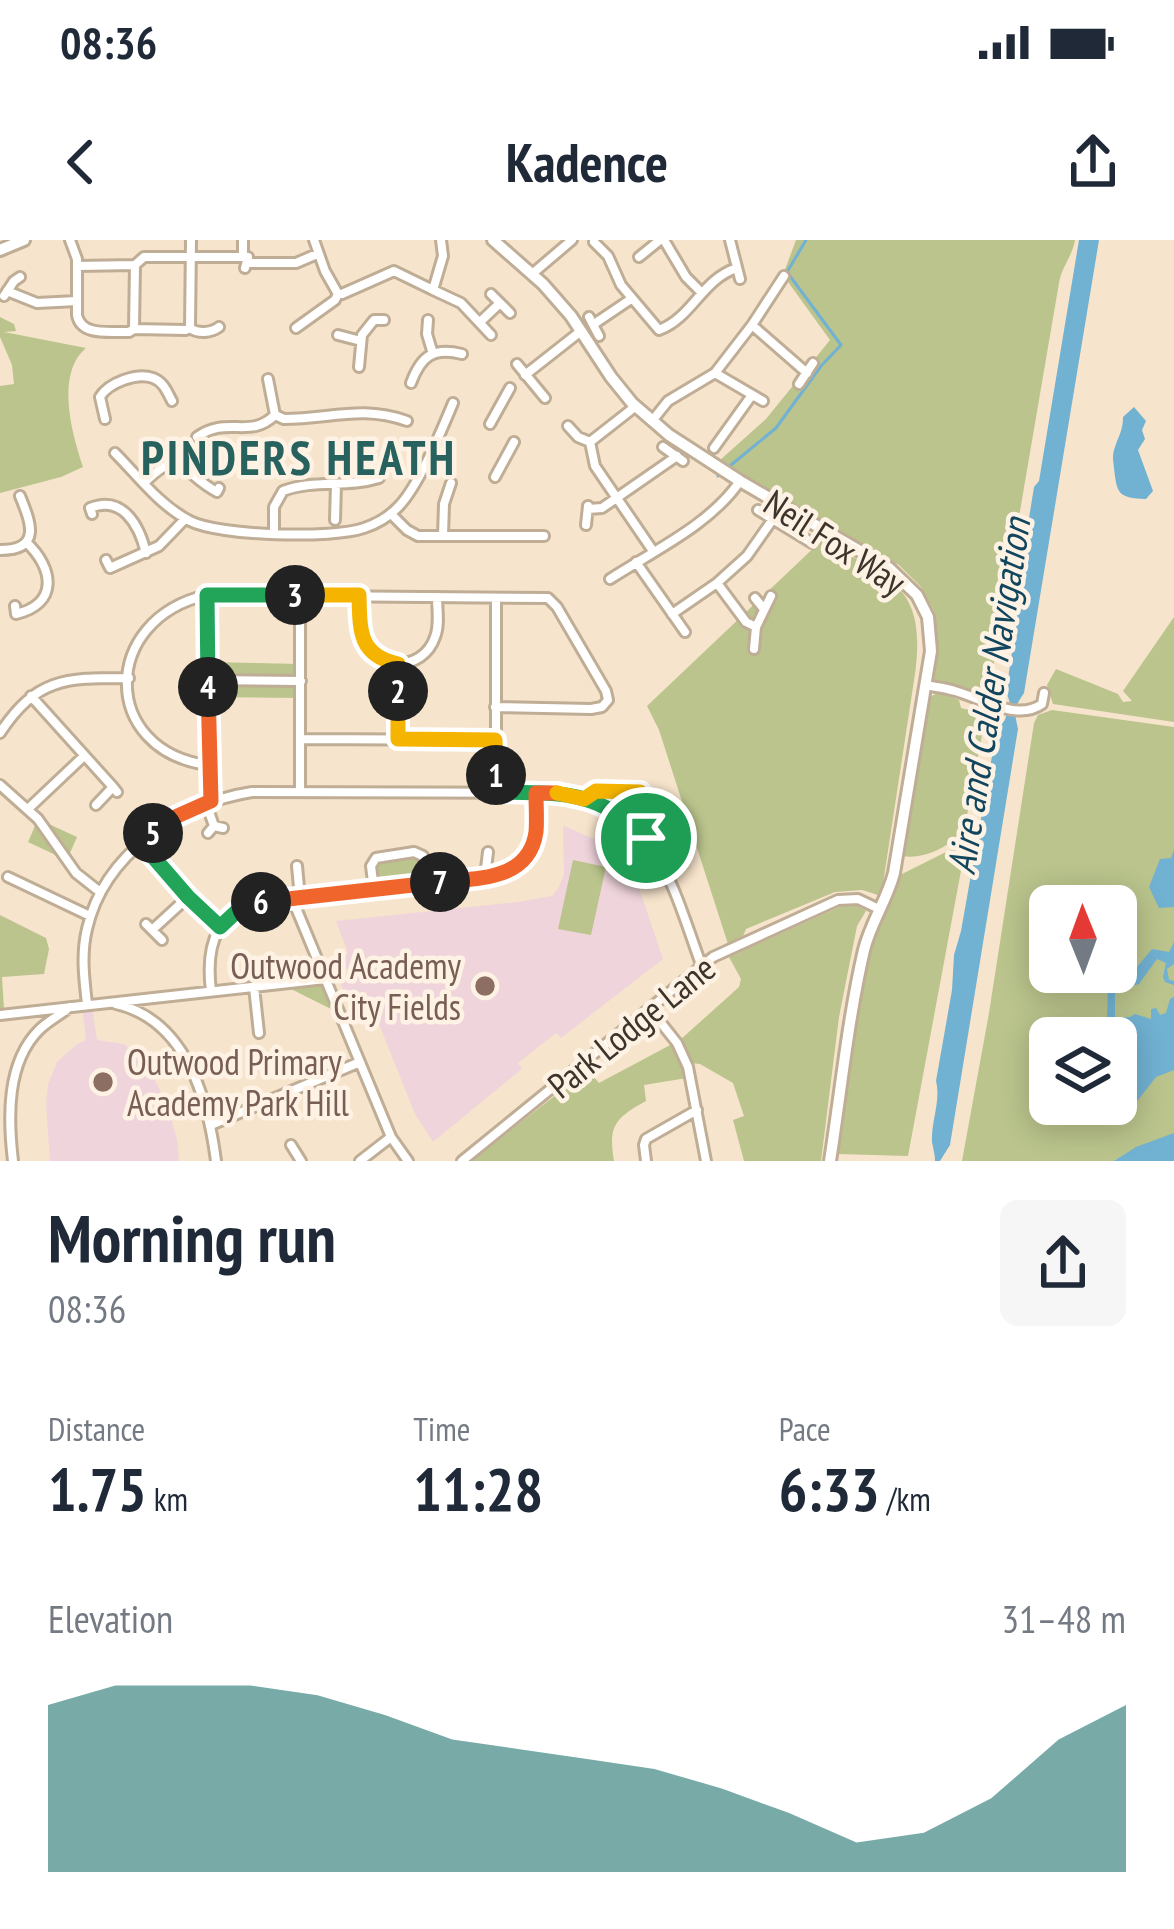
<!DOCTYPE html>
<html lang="en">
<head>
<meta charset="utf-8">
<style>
	body { margin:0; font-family:"PT Sans Narrow",sans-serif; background:#f6f6f7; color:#1f2937; height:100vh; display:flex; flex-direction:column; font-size:45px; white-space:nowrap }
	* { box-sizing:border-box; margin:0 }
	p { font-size:39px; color:#747a83 }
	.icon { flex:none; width:66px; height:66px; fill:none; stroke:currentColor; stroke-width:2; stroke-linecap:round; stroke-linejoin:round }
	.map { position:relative; height:921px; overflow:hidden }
	.panel { display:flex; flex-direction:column; background:#fff; flex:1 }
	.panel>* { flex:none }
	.needle { width:78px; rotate:359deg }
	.tools { position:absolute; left:1029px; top:645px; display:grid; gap:24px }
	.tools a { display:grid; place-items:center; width:108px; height:108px; border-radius:18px; background:#fff; box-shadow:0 6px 30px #0003; font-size:60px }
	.pin { position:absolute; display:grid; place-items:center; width:102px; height:102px; color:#fff; margin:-51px; border:6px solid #fff; border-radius:50%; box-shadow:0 3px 12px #0007 }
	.km { position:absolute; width:60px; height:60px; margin:-30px; border-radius:50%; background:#222; color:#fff; font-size:33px; line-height:60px; text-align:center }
	.round { display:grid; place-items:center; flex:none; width:126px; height:126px; border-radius:18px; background:#f6f6f7 }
	.head { display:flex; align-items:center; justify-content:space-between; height:204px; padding:0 48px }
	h1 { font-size:66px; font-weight:600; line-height:90px }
	.stats { display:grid; grid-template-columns:repeat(3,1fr); gap:18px; height:204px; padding:12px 48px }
	.stats div { display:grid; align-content:center }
	.stats b { font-size:60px; font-weight:600 }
	.stats small { font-size:33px; font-weight:400 }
	.stats p { font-size:33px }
	.chart { height:336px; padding:24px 48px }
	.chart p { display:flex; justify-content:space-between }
	.chart svg { width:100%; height:216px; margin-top:12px; fill:#3f8783; opacity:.7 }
	.status { display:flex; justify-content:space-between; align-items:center; height:84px; padding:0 60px; background:#fff; direction:ltr }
	.status svg { height:33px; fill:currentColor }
	header { display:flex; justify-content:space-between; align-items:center; height:156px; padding:0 48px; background:#fff; font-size:54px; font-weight:600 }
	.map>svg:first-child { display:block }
</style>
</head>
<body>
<div class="status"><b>08:36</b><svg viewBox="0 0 49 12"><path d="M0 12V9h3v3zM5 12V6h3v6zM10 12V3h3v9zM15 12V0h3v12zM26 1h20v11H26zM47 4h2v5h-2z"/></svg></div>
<header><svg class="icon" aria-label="back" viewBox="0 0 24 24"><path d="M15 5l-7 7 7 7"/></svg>Kadence<svg class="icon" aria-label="share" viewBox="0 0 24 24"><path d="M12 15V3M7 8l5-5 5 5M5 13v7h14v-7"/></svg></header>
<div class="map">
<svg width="1174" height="921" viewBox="0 0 1174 921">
	<rect width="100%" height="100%" fill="#f7e4cc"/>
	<path fill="#efd5db" d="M563 585 611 607 623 587 648 616 657 630 636 639 663 719 561 798 556 793 518 823 522 829 433 902 415 874 366 752 347 758 344 753 339 739 349 735 342 717 348 713 336 681 518 662 552 656 559 647 564 634Z
		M82 766H92L97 800 124 804 147 824 168 867 177 899 179 921H50L46 864 48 844 57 822 77 804 86 800Z"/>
	<path fill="#bac48c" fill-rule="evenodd" d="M796 0H1075C1072 17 1062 26 1059 43L988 458 971 450 932 439 937 395 934 371 921 347 899 325 801 271 719 221 766 179 830 100 783 35Z
		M0 77 14 84 16 91 4 92 86 108C55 134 72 194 83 227L61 237 0 253V146L14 144 12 125 0 97Z
		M822 300C891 339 927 345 915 434L882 650 878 655 862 650 835 652 746 689 743 696 728 704 659 490 647 466Z
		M1174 377V482L1053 464 1047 445 1056 429 1118 454 1123 462 1132 461 1123 451Z
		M208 422 301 424V458L208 457Z
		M939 452 959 460 961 468 986 474 965 586C955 605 924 620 903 616L930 457Z
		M1052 470 1174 487V921H962L989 773 1034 483 1038 475ZM1050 666H1116V732H1050ZM1050 798H1116V864H1050Z
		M38 579 77 597 66 622 62 618 28 602Z
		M968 593 908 916 838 914C848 847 854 778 870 712 877 684 892 662 900 635L952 609Z
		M418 613 428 643 374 649 372 621Z
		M573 620 606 627 591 695 558 689Z
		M846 664 856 665 866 671 857 686 839 777 821 921H744L733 880 744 876 733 843 700 824 690 823 680 800 739 747 741 739 729 717Z
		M0 675 46 698 49 709 44 734 2 737 4 769H0Z
		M314 713 339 773 281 744Z
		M674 803 687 838 644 845 646 861C615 878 608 886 614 921H471L588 830 599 843Z"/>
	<path fill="#71b1d2" d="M1079 0H1099L1024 453C1013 470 1014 469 1018 489L950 905 940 921H935C935 914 933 908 932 902 931 881 941 861 936 841L952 750 954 715 961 691 997 488 1005 480 1010 463 1006 451 1017 381V353L1034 247 1039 241Z
		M1134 167 1146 181 1142 190 1145 199 1138 210 1153 251 1146 259C1118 258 1117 254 1114 228 1113 219 1112 215 1115 207 1119 195 1123 190 1123 177Z
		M1174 610V667L1159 668 1149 647 1160 619 1171 618Z
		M1174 702V724L1167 729 1169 740 1174 741V745L1165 742 1163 737 1166 723 1157 719 1139 744 1115 750V778L1130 777 1135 774 1151 779V769L1156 768 1160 775 1166 773 1170 759 1174 757V830L1156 837 1131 869 1114 868 1104 864H1116V846L1128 839 1122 808 1116 802V798H1112L1107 780 1108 744 1132 733 1152 709 1169 712Z
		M1174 893V921H1114L1136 907Z"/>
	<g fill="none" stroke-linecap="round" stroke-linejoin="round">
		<path stroke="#71b1d2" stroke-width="3" d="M731 225 776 188 821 126 841 105 787 32 806 0
			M718 236 720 235"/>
		<g stroke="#bfad96" stroke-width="14">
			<path id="minor" d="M70 0 77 19V75C81 97 111 91 129 92L134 89 186 90 190 88C198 94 211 93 219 87
				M243 0V17
				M314 0 325 31 338 54H342L394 31 433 50 443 16 441 0
				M664 0 686 37 702 53
				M730 0 740 39
				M594 2 608 16 621 45 659 90C692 78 702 39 737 28
				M639 17 660 0
				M248 23H296L317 14
				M77 26 135 25 144 17H248L245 28
				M532 34 572 0
				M433 50 461 63 491 95
				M7 51 37 63 77 61
				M491 54 510 73
				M4 56 14 41 20 37
				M589 77 599 96
				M428 80 427 94 433 114
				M480 82 500 63
				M594 84 631 59
				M752 85 807 133
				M190 88 191 0
				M296 88 335 60 338 54
				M134 89 135 25
				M338 95 361 101
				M517 124 545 158
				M359 127 362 95 374 80H384
				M715 133 763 161
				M525 135 581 91
				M268 139 275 175 284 179C330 179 361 165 407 181
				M411 143C421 116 433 107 462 114
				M799 144 813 123
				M105 179 100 157C108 143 137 132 153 138 164 142 167 152 172 161
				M652 181 668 161 715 133 752 85 784 36
				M490 184 510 148
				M568 186 578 197 590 202 636 166
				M197 197C228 175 249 200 275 175
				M590 202 595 226 653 311
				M663 207 683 221
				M714 208 752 155
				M115 213C139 237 159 265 190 281 219 296 333 299 364 288 376 284 387 278 396 269 417 250 441 192 453 163
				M495 237 514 202
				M144 243C182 205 181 233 217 252L219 248
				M588 269 602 268 677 216
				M758 270 812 303
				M92 274 90 268C122 255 139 284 146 313
				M391 274 407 290 418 296H544
				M335 280 336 244
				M586 285 588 266
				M274 292V267L283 251C314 239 347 248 379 238
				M443 296 444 264 451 243
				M0 310C42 310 31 283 20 256
				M106 320 110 328 159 306 185 279
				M636 322 685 392
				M610 339C655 310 711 284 740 241
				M717 343 746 382 756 387
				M207 355 211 561
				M359 355C360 368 358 383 362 395 372 432 423 433 435 397 440 385 437 369 437 357
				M496 358V552
				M755 358 763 368
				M15 366 16 374C59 364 54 328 26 302
				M672 374 717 343 747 316 773 279
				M754 409 756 387 771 356
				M398 424V499
				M208 440 301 441
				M925 445C935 447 945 448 955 451 981 458 1017 482 1042 464L1044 453
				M31 456 113 547
				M0 493C37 437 66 438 129 438
				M301 499 495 500
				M208 525C100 511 100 379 207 355L548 358 557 367 606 451 608 460 602 467 591 469 495 467
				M0 545 38 579 76 633 100 652
				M300 551V355
				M586 558 596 551 640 552 647 560 646 598
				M206 563 214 586
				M96 565 113 547 117 552
				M29 568 84 516
				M208 593 214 586 223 588
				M142 604 220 687
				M297 626 300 658
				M8 637 90 676
				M485 637 488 612
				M374 649 371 626 376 618 414 612 423 616 428 643
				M295 658 296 668 391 897 408 921
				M146 684 162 700
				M152 690 188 657
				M254 747 259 793
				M211 751C205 702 217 669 269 661L485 637C537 630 535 595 536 552
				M87 764C84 738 81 714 87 689 104 614 180 563 252 552L561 553C658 568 673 649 702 727
				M116 764C186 780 208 859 216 921
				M650 769 677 803 688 827 706 921
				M0 775 325 739
				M211 885 360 822
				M291 905 301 921
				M13 921C8 879 6 823 39 790 48 781 60 775 70 767
				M360 921 391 897
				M462 921 713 717 838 660 858 659 879 669
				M646 921 644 905 646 899 697 870"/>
		</g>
		<g stroke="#bfad96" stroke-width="16">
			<path id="major" d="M493 0 543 44 571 76 611 137 632 163 669 195 740 241 889 328 917 355 928 377 931 411 894 633C887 660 871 682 864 710 848 779 841 851 830 921
				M0 10 24 0"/>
		</g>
		<use href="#minor" stroke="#fff" stroke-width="8"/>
		<use href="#major" stroke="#fff" stroke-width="10"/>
	</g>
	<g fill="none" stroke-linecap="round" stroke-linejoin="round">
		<g stroke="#fff" stroke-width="24">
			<path id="split-1" d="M496 535V552C558 553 599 549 646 598"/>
		</g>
		<g stroke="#fff" stroke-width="24">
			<path id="split-2" d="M398 451V499L495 500 496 535"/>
		</g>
		<g stroke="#fff" stroke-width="24">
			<path id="split-3" d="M295 355H359C360 390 358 415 398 424V451"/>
		</g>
		<g stroke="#fff" stroke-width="24">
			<path id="split-4" d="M208 447 207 355H295"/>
		</g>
		<g stroke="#fff" stroke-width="24">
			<path id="split-5" d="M153 593 175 577 211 561 208 447"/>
		</g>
		<g stroke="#fff" stroke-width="24">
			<path id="split-6" d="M153 593 142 604 188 657 220 687 236 672 261 662"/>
		</g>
		<g stroke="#fff" stroke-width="24">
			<path id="split-7" d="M261 662 440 642"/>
		</g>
		<g stroke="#fff" stroke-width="24">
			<path id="split-8" d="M440 642C477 638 529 641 536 592 537 580 536 565 536 553H557"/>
		</g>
		<g stroke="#fff" stroke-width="24">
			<path id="split-9" d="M557 553 584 559 596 551 640 552 647 560 646 598"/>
		</g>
		<use href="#split-1" stroke="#22a559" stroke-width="15"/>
		<use href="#split-2" stroke="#f5b400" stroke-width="15"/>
		<use href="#split-3" stroke="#f5b400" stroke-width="15"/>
		<use href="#split-4" stroke="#22a559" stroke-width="15"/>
		<use href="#split-5" stroke="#f0652b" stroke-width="15"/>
		<use href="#split-6" stroke="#22a559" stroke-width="15"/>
		<use href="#split-7" stroke="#f0652b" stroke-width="15"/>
		<use href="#split-8" stroke="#f0652b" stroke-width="15"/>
		<use href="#split-9" stroke="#f5b400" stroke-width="15"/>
	</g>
	<g fill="#8d6e63" stroke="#fef2e4" stroke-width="4.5">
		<circle cx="485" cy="746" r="12"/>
		<circle cx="103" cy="842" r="12"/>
	</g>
	<g text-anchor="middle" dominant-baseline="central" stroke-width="9" stroke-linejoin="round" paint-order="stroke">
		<g font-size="36" fill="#3d352c" stroke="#fef2e4">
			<text transform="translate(835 302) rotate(33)">Neil Fox Way</text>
			<text transform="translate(631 786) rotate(-39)">Park Lodge Lane</text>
		</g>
		<g font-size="36" fill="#785e54" stroke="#fef2e4" text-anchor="end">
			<text x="461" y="725">Outwood Academy<tspan x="461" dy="41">City Fields</tspan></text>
			<text x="127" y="821" text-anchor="start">Outwood Primary<tspan x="127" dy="41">Academy Park Hill</tspan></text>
		</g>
		<g font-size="39" font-style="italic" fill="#11465e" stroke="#fef2e4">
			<text transform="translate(988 456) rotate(-81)">Aire and Calder Navigation</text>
		</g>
		<g font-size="48" font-weight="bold" letter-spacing="3" fill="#28625f" stroke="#fef2e4">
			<text x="299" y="217">PINDERS HEATH</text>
		</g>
	</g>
</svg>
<div class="tools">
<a><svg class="needle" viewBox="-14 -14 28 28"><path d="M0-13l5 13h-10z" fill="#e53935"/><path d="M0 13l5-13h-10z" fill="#747a83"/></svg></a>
<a><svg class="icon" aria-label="layers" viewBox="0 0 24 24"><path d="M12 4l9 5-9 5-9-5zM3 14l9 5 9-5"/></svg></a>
</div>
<div class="pin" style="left:646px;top:598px;background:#1e9e55"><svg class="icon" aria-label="arrive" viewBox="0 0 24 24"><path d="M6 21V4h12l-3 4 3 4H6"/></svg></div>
<b class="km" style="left:496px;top:535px">1</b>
<b class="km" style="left:398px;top:451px">2</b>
<b class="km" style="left:295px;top:355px">3</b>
<b class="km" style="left:208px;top:447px">4</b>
<b class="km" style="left:153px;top:593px">5</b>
<b class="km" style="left:261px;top:662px">6</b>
<b class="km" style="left:440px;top:642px">7</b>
</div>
<section class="panel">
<div class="head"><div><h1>Morning run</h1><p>08:36</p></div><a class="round"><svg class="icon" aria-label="share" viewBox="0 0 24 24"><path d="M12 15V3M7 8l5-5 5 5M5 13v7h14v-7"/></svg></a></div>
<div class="stats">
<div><p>Distance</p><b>1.75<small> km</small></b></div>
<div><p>Time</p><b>11:28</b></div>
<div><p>Pace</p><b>6:33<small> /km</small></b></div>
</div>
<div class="chart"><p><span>Elevation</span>31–48 m</p>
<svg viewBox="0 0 160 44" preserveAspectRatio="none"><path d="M0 44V10L10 6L20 6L30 6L40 8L50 12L60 17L70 19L80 21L90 23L100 27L110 32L120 38L130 36L140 29L150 17L160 10V44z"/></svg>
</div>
</section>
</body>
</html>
